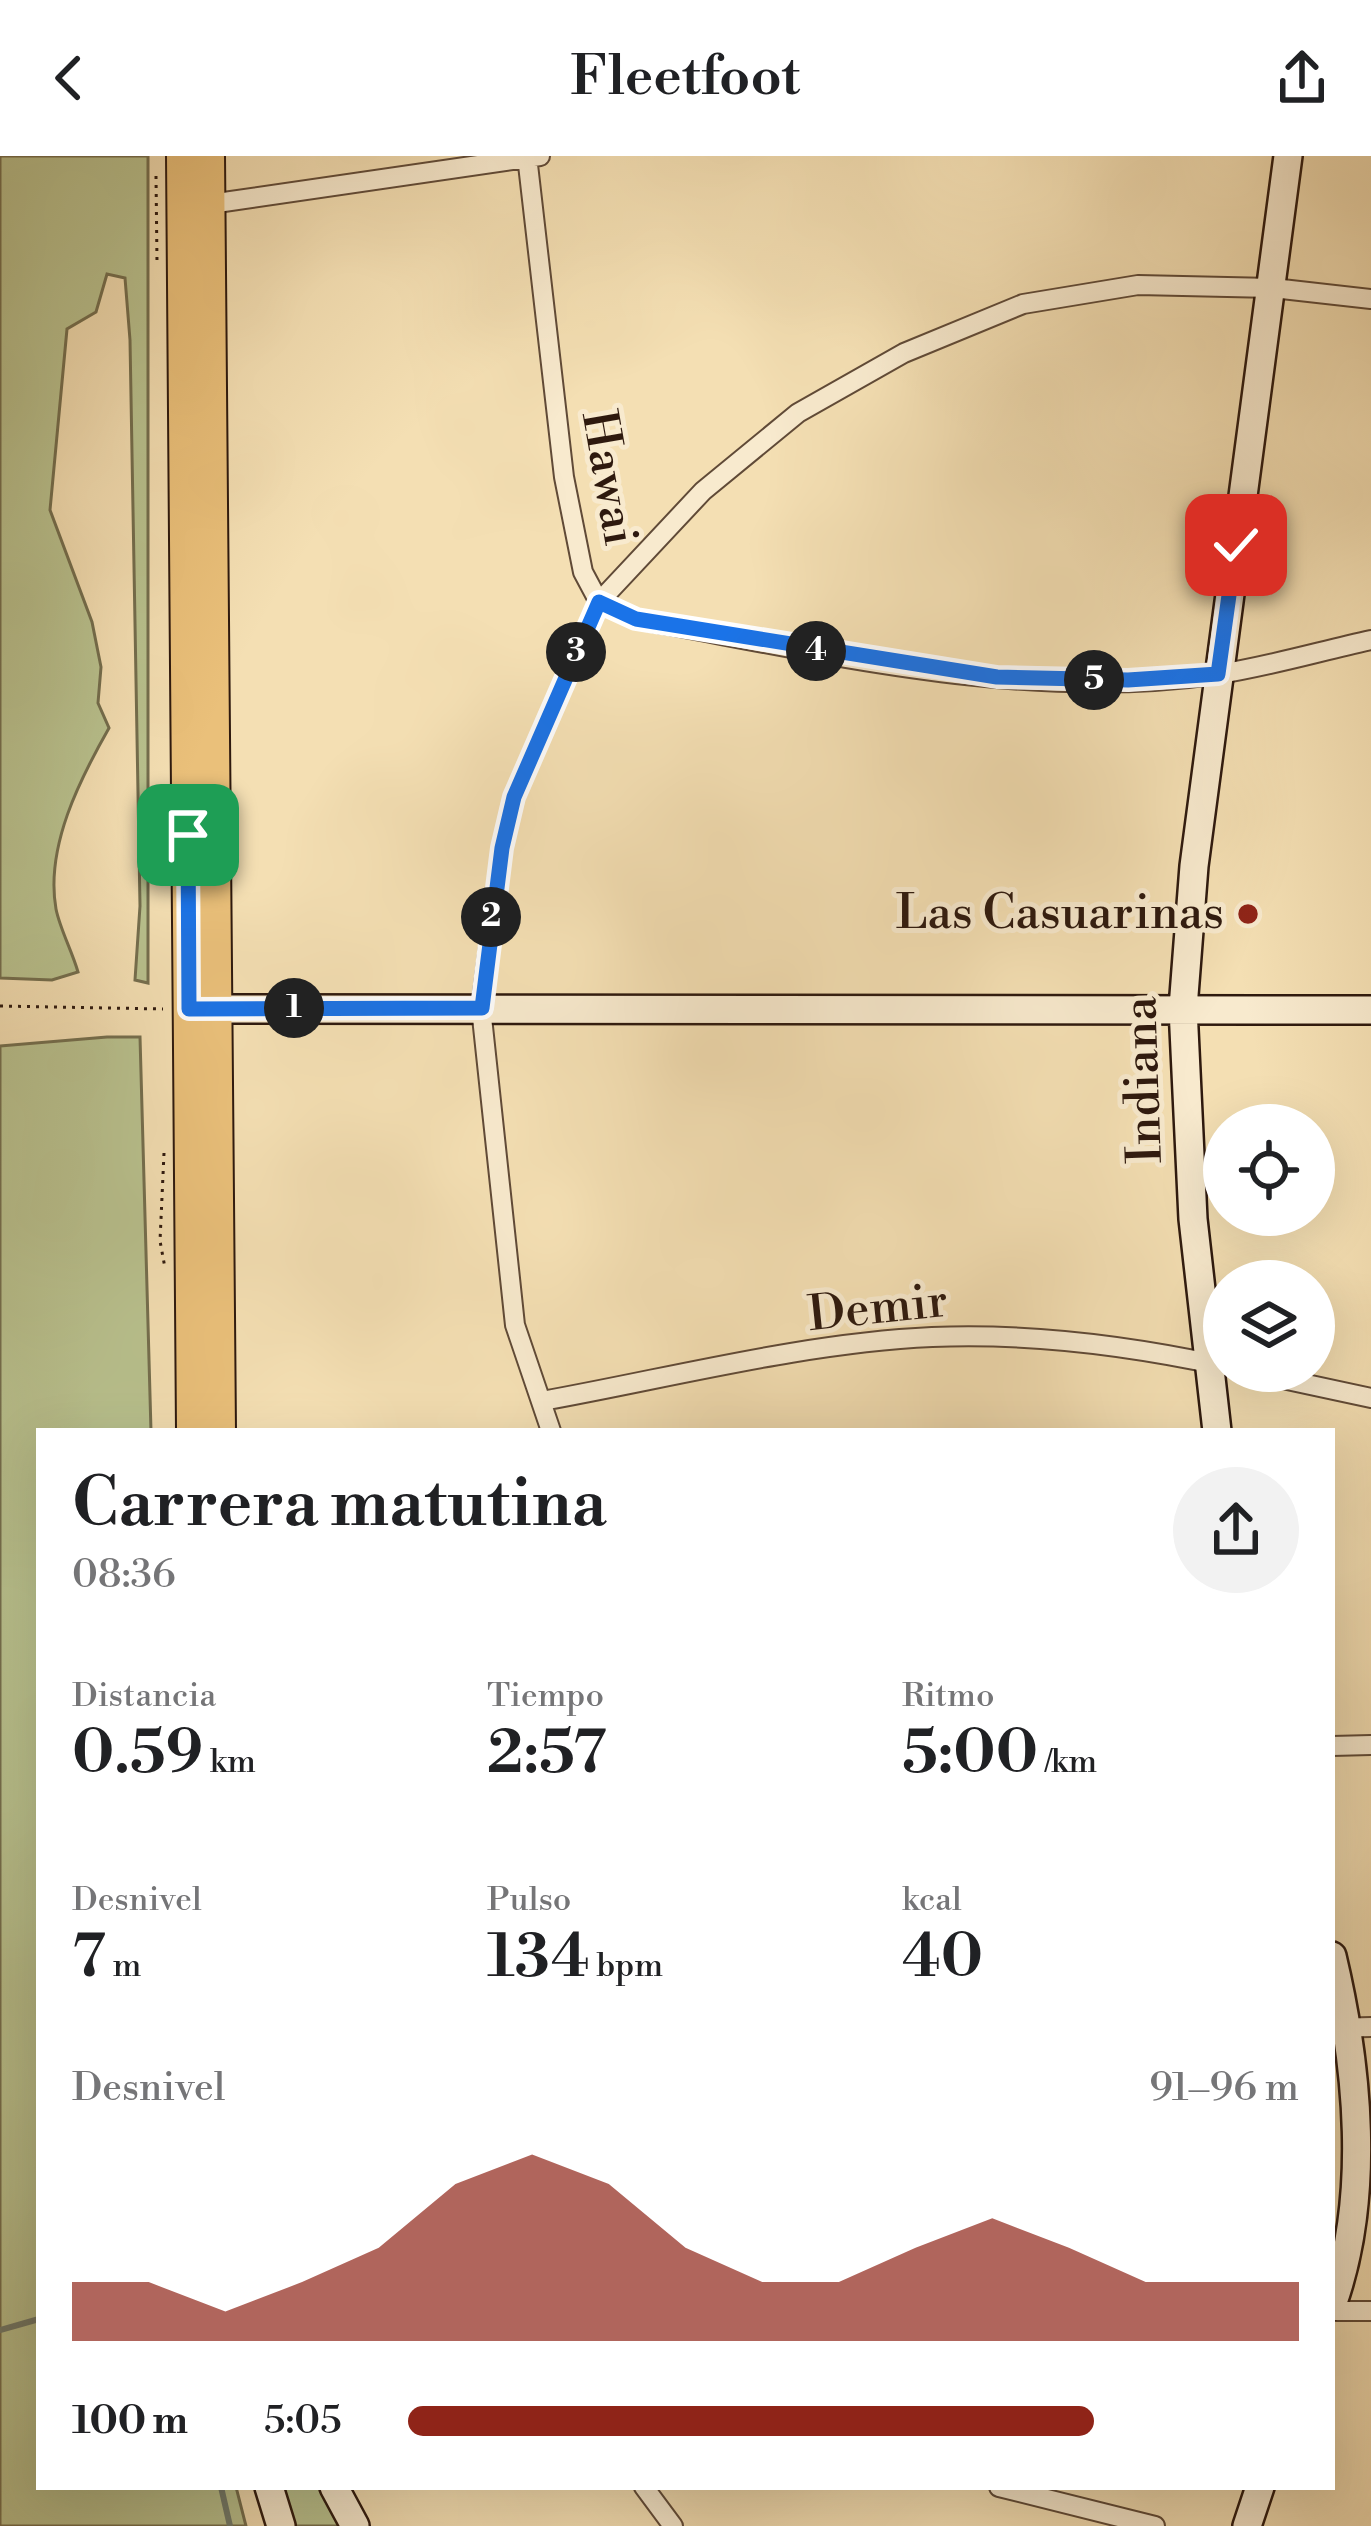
<!DOCTYPE html>
<html lang="es">
<head>
<meta charset="utf-8">
<style>
	body { margin:0; font-family:"Libre Bodoni",serif; background:#f2f2f2; color:#202124; height:100vh; display:flex; flex-direction:column; font-size:45px; white-space:nowrap }
	* { box-sizing:border-box; margin:0 }
	p { font-size:39px; color:#757577 }
	.icon { flex:none; width:66px; height:66px; fill:none; stroke:currentColor; stroke-width:2; stroke-linecap:round; stroke-linejoin:round }
	.map { position:relative; flex:1; overflow:hidden }
	.details { position:absolute; left:36px; top:1272px; width:1299px; height:1062px; display:flex; flex-direction:column; background:#fff; border-radius:0px; box-shadow:0 12px 48px #0002 }
	.details>* { flex:none }
	.tools { position:absolute; left:1203px; top:948px; display:grid; gap:24px }
	.tools a { display:grid; place-items:center; width:132px; height:132px; border-radius:50%; background:#fff; box-shadow:0 12px 48px #0002; font-size:60px }
	.pin { position:absolute; display:grid; place-items:center; width:102px; height:102px; color:#fff; margin:-51px; border-radius:24px; box-shadow:0 6px 18px #0006 }
	.km { position:absolute; width:60px; height:60px; margin:-30px; border-radius:50%; background:#222; color:#fff; font-size:33px; line-height:60px; text-align:center }
	.round { display:grid; place-items:center; flex:none; width:126px; height:126px; border-radius:63px; background:#f2f2f2 }
	.headline { display:flex; align-items:center; justify-content:space-between; height:204px; padding:0 36px }
	h1 { font-size:66px; font-weight:600; line-height:90px }
	.stats { display:grid; grid-template-columns:repeat(3,1fr); gap:18px; height:204px; padding:12px 36px }
	.stats div { display:grid; align-content:center }
	.stats b { font-size:60px; font-weight:600 }
	.stats small { font-size:33px; font-weight:400 }
	.stats p { font-size:33px }
	.chart { height:336px; padding:24px 36px }
	.chart p { display:flex; justify-content:space-between }
	.chart svg { width:100%; height:216px; margin-top:12px; fill:#8f2418; opacity:.7 }
	ul { padding:0 36px; list-style:none; font-size:39px }
	li { display:grid; grid-template-columns:192px 144px 1fr; align-items:center; height:90px }
	li i { height:30px; border-radius:15px; background:#8f2418 }
	header { display:flex; justify-content:space-between; align-items:center; height:156px; padding:0 36px; background:#fff; font-size:54px; font-weight:600 }
	.map>svg:first-child { display:block }
</style>
</head>
<body>
<header><svg class="icon" aria-label="back" viewBox="0 0 24 24"><path d="M15 5l-7 7 7 7"/></svg>Fleetfoot<svg class="icon" aria-label="share" viewBox="0 0 24 24"><path d="M12 15V3M7 8l5-5 5 5M5 13v7h14v-7"/></svg></header>
<div class="map">
<svg width="1371" height="2370" viewBox="0 0 1371 2370">
	<rect width="100%" height="100%" fill="#f4dfb3"/>
	<filter id="stains"><feTurbulence type="fractalNoise" baseFrequency=".00167" numOctaves="4"/><feColorMatrix values="0 0 0 0 .2 0 0 0 0 .09 0 0 0 0 .02 0 0 0 .5 -.17"/></filter>
	<radialGradient id="worn" r=".72"><stop offset=".6" stop-color="#630" stop-opacity="0"/><stop offset="1" stop-color="#630" stop-opacity=".3"/></radialGradient>
	<path fill="#b9c28f" stroke="#746e4e" stroke-width="3" d="M0 0H148V827L135 824 140 750 130 184 125 122 107 118 96 156 67 173 50 354 92 466 101 511 98 547 109 572C80 623 45 691 56 753 60 773 72 795 78 816L52 824 0 822Z
		M107 881H140L151 1275H39V2331H236L246 2370H0V890Z
		M280 2331H321L342 2370H292Z"/>
	<g fill="none" stroke-linecap="round" stroke-linejoin="round">
		<path stroke="#707b6d" stroke-width="6" d="M0 2174 39 2163
			M221 2331 230 2370"/>
		<g stroke="#604a37" stroke-width="22">
			<path id="street" d="M527 0 564 321 583 416 599 446
				M210 48 540 0
				M599 446 636 463C825 497 1026 547 1219 518 1270 510 1321 495 1371 484
				M1246 1215 1371 1242
				M542 1245C670 1222 802 1187 932 1181 1028 1177 1131 1190 1224 1210
				M551 1275 515 1169 481 852 502 692 514 641 599 446 703 335 798 257 904 197 1023 148 1138 129 1273 132 1371 143
				M1332 1590 1371 1589
				M1332 1872 1371 1871
				M1332 2155H1371
				M644 2331 673 2370
				M999 2331 1155 2370"/>
		</g>
		<g stroke="#2e190e" stroke-width="32">
			<path id="secondary" d="M199 853 1371 854
				M1217 1275 1193 1063 1183 852 1194 710 1288 0
				M1332 1800C1358 1910 1371 2041 1332 2149
				M269 2331 281 2370
				M334 2331 355 2370
				M1247 2370 1260 2331"/>
		</g>
		<g stroke="#2e190e" stroke-width="34">
			<path id="primary" d="M182 0 192 1275
				M209 0 220 1275"/>
		</g>
		<path stroke="#2e190e" stroke-width="3" stroke-dasharray="3 6" stroke-linecap="butt" d="M156 20 157 106
			M0 850 163 853
			M164 997 160 1085 165 1112"/>
		<use href="#street" stroke="#f8eace" stroke-width="18"/>
		<use href="#secondary" stroke="#f8eace" stroke-width="27"/>
		<use href="#primary" stroke="#eac07a" stroke-width="30"/>
	</g>
	<g fill="none" stroke-linecap="round" stroke-linejoin="round">
		<g stroke="#fff" stroke-width="24">
			<path id="route" d="M188 679 189 853 482 852 502 692 514 641 599 446 636 463 997 521 1128 524 1218 518 1236 389"/>
		</g>
		<use href="#route" stroke="#1a73e8" stroke-width="15"/>
	</g>
	<circle fill="#8f2418" stroke="#f8eace" stroke-width="4.5" cx="1248" cy="758" r="12"/>
	<g text-anchor="middle" dominant-baseline="central" stroke-width="10" stroke-linejoin="round" paint-order="stroke">
		<g font-size="48" fill="#2e190e" stroke="#f8eace">
			<text transform="translate(608 322) rotate(80)">Hawai</text>
			<text transform="translate(1144 924) rotate(-92)">Indiana</text>
			<text transform="translate(878 1153) rotate(-6)">Demir</text>
		</g>
		<g font-size="48" fill="#2e190e" stroke="#f8eace" text-anchor="end">
			<text x="1224" y="758">Las Casuarinas</text>
		</g>
	</g>
	<rect width="100%" height="100%" filter="url(#stains)"/>
	<rect width="100%" height="100%" fill="url(#worn)"/>
</svg>
<div class="tools">
<a><svg class="icon" aria-label="locate" viewBox="0 0 24 24"><circle cx="12" cy="12" r="6"/><path d="M12 2v4M12 18v4M2 12h4M18 12h4"/></svg></a>
<a><svg class="icon" aria-label="layers" viewBox="0 0 24 24"><path d="M12 4l9 5-9 5-9-5zM3 14l9 5 9-5"/></svg></a>
</div>
<div class="pin" style="left:188px;top:679px;background:#1e9e55"><svg class="icon" aria-label="arrive" viewBox="0 0 24 24"><path d="M6 21V4h12l-3 4 3 4H6"/></svg></div>
<div class="pin" style="left:1236px;top:389px;background:#d93025"><svg class="icon" aria-label="check" viewBox="0 0 24 24"><path d="M5 12l5 5 9-10"/></svg></div>
<b class="km" style="left:294px;top:852px">1</b>
<b class="km" style="left:491px;top:761px">2</b>
<b class="km" style="left:576px;top:496px">3</b>
<b class="km" style="left:816px;top:495px">4</b>
<b class="km" style="left:1094px;top:524px">5</b>
<section class="details">
<div class="headline"><div><h1>Carrera matutina</h1><p>08:36</p></div><a class="round"><svg class="icon" aria-label="share" viewBox="0 0 24 24"><path d="M12 15V3M7 8l5-5 5 5M5 13v7h14v-7"/></svg></a></div>
<div class="stats">
<div><p>Distancia</p><b>0.59<small> km</small></b></div>
<div><p>Tiempo</p><b>2:57</b></div>
<div><p>Ritmo</p><b>5:00<small> /km</small></b></div>
</div>
<div class="stats">
<div><p>Desnivel</p><b>7<small> m</small></b></div>
<div><p>Pulso</p><b>134<small> bpm</small></b></div>
<div><p>kcal</p><b>40</b></div>
</div>
<div class="chart"><p><span>Desnivel</span>91–96 m</p>
<svg viewBox="0 0 160 44" preserveAspectRatio="none"><path d="M0 44V32L10 32L20 38L30 32L40 25L50 12L60 6L70 12L80 25L90 32L100 32L110 25L120 19L130 25L140 32L150 32L160 32V44z"/></svg>
</div>
<ul>
<li><b>100 m</b>5:05<i style="width:77%"></i></li>
</ul>
</section>
</div>
</body>
</html>
